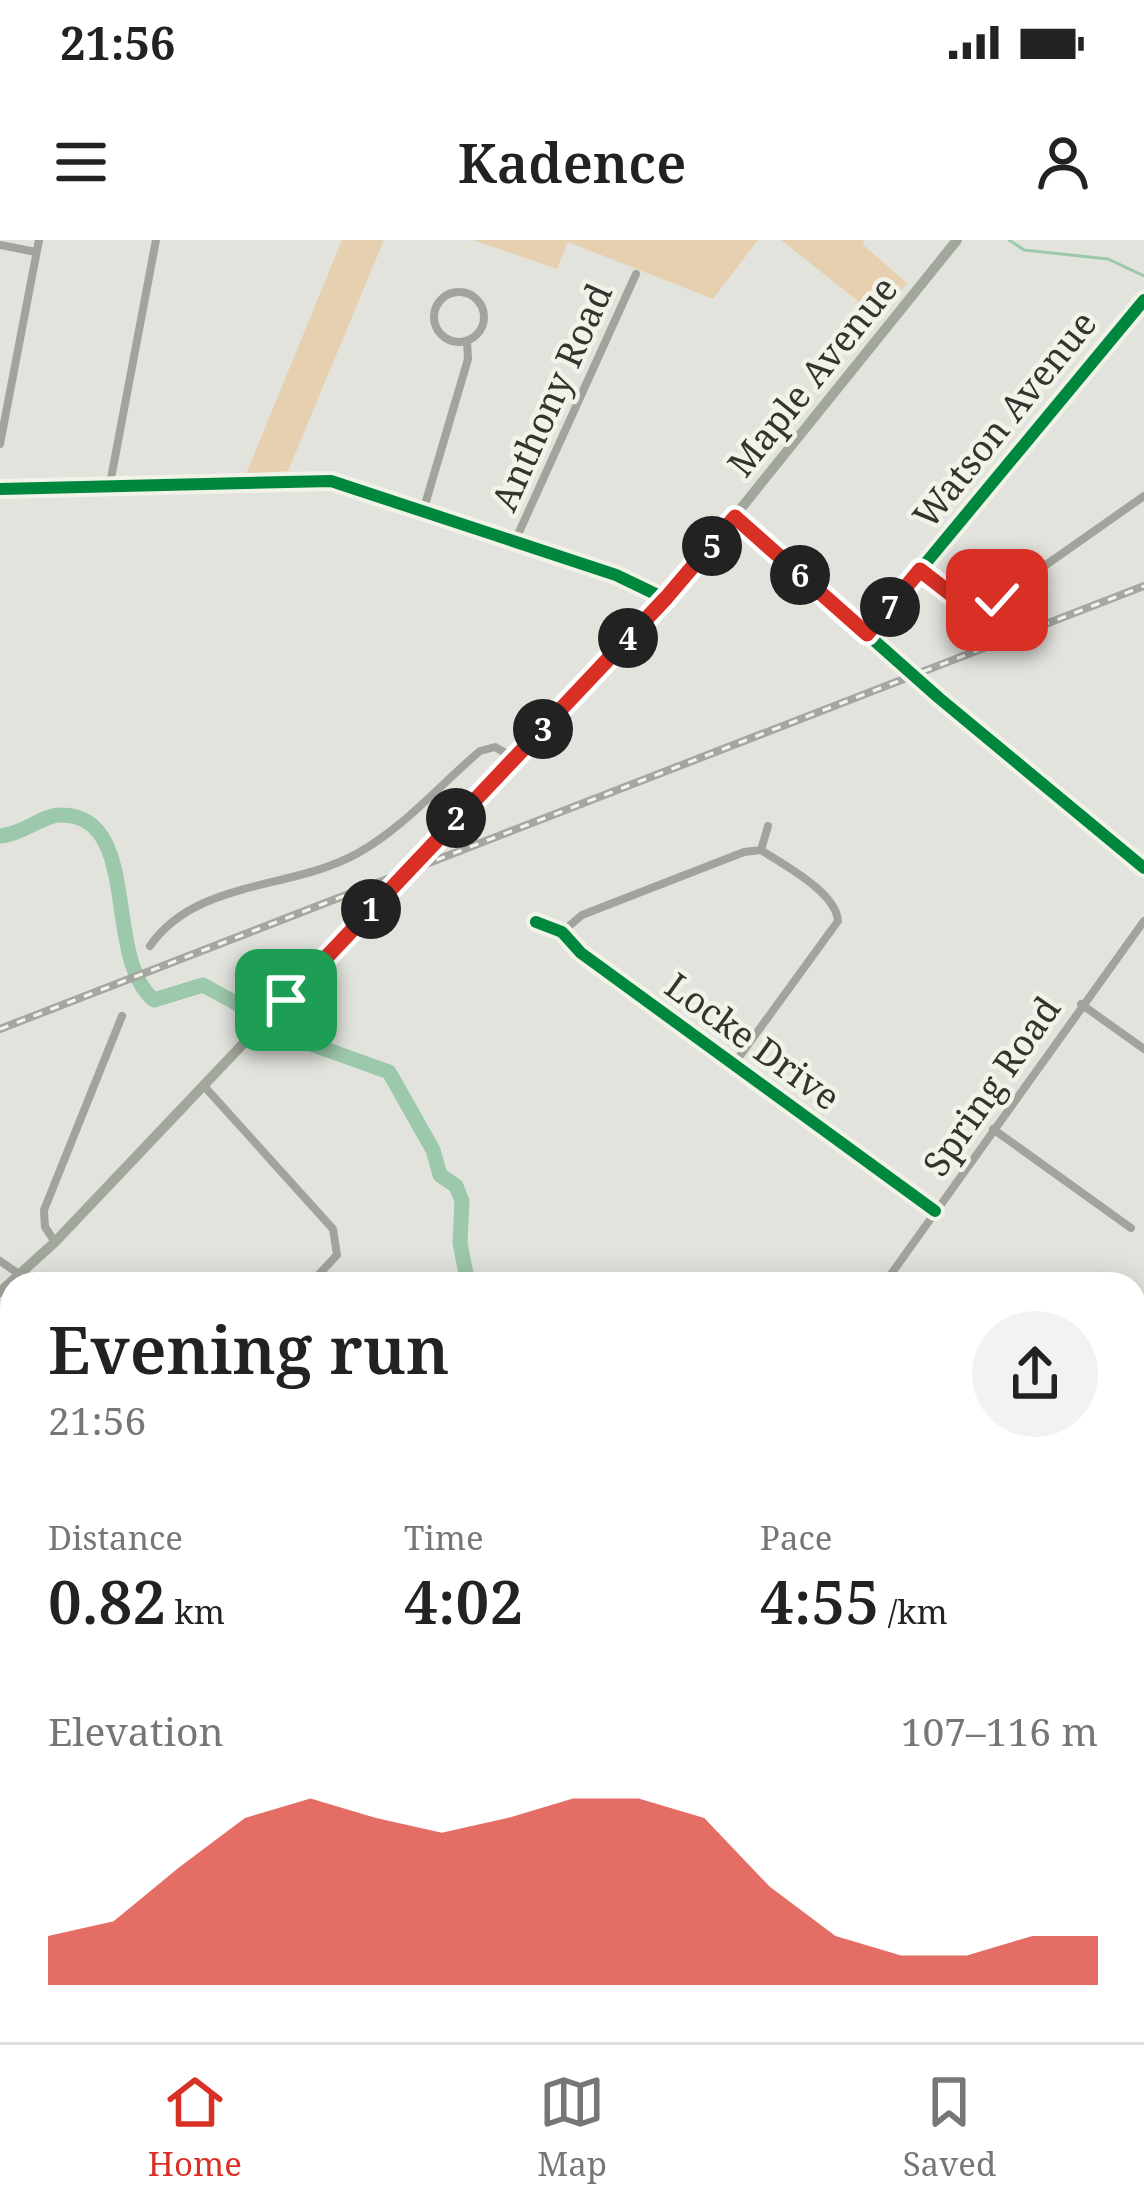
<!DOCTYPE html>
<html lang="en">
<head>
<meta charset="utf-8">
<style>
	body { margin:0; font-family:"Noto Serif",serif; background:#f2f2f2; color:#222; height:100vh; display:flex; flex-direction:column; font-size:45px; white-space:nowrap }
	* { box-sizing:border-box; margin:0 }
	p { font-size:39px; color:#767676 }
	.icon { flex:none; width:66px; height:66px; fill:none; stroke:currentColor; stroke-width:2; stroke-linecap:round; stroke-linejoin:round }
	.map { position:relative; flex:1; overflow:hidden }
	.side { position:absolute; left:0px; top:1032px; width:1146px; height:771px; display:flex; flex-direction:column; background:#fff; border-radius:36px 36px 0 0; box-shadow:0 6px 30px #0003 }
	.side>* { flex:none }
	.pin { position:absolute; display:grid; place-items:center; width:102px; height:102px; color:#fff; margin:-51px; border-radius:24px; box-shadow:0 6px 18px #0006 }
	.km { position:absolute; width:60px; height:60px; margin:-30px; border-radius:50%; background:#222; color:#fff; font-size:33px; line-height:60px; text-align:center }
	.round { display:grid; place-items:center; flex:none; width:126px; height:126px; border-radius:63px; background:#f2f2f2 }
	.head { display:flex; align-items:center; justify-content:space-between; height:204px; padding:0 48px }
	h1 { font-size:66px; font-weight:600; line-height:90px }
	.figures { display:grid; grid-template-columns:repeat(3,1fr); gap:18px; height:204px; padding:12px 48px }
	.figures div { display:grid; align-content:center }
	.figures b { font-size:60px; font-weight:600 }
	.figures small { font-size:33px; font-weight:400 }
	.figures p { font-size:33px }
	.chart { height:336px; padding:24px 48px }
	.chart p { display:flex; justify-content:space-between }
	.chart svg { width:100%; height:216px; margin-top:12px; fill:#d93025; opacity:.7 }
	.status { display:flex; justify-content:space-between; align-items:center; height:84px; padding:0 60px; background:#fff; direction:ltr }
	.status svg { height:33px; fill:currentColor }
	header { display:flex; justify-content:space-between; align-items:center; height:156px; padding:0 48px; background:#fff; font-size:54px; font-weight:600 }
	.menu { display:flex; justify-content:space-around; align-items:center; height:168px; border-top:3px solid #e0e0e0; background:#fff; font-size:33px; color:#767676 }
	.menu a { display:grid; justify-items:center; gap:6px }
	.menu .current { color:#d93025 }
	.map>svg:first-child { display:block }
</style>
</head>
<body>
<div class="status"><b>21:56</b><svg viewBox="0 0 49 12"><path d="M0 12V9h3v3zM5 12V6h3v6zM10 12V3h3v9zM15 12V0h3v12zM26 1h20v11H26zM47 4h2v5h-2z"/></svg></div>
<header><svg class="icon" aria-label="menu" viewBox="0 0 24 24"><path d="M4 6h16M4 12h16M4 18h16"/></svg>Kadence<svg class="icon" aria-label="person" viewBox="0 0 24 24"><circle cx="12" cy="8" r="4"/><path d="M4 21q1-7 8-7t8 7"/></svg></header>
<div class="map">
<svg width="1144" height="1802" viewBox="0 0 1144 1802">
	<rect width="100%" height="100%" fill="#e3e3de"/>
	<path fill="#e6d0b0" d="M342 0H384L288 231 246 234Z
		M473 0H758L713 59 568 2 557 29Z
		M781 0H864L863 5 907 43 879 78Z
		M711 1791H941L922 1802H721Z"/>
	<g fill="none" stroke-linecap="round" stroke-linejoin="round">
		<path stroke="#9cc8ab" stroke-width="3" d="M1009 0 1024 10 1108 19 1144 36
			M0 1770 12 1750"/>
		<path stroke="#9cc8ab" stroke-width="15" d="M0 596C23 594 43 575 60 575 143 574 102 717 154 760L203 745 311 804 389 832 433 910 440 935 456 946 462 961 460 1003 468 1044
			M1134 1355 1144 1349"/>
		<path stroke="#a0a49d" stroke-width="8" d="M0 5 36 12
			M434 77a25 25 0 1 1 50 0a25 25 0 1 1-50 0Z
			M0 204 39 0
			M0 249 331 241 616 335 666 359
			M109 249 156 0
			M424 268 468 119 467 101
			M735 277 888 413
			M515 301 636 34
			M921 330 979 372 1144 256
			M867 394 1144 60
			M939 458 1144 628
			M536 682 562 692 581 713 935 971
			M562 692 582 675 744 612 761 610 768 586
			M150 706C196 639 293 650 358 613 402 589 441 544 480 511L495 507 514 518
			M1081 764 1144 809
			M734 824 838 681C836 652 784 625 761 610
			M204 846 333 989 337 1015 310 1044
			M993 889 1131 988
			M55 1002 45 987 44 970 122 776
			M0 1021 19 1034
			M884 1044 1144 681
			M0 1234 12 1244
			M1134 1281 1144 1280
			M0 1411 12 1421
			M0 1495 12 1480
			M1144 1511 1135 1548 1144 1579
			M0 1560 12 1569
			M574 1791V1802
			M314 1802 324 1791"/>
		<path stroke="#a2a79d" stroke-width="10" d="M420 617 684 339 957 0
			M0 1052 55 1002 394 645"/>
		<g stroke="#a3a6a1" stroke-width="8">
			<path id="rail" d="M0 789 1144 346"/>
		</g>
		<use href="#rail" stroke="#f1f3e8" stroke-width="3" stroke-dasharray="9" stroke-linecap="butt"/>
		<path stroke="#a0a49d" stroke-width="8" d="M888 413 939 458"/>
		<path stroke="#a2a79d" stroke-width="10" d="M394 645 420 617"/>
		<g stroke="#f1f3e8" stroke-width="20">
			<path id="cycleway" d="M0 249 331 241 616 335 666 359
				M735 277 939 458 1144 628
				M867 394 1144 60
				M536 682 562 692 581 713 935 971"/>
		</g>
		<use href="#cycleway" stroke="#00873e" stroke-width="12"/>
	</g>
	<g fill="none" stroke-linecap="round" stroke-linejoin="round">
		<g stroke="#fff" stroke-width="24">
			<path id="route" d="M286 760 666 358 735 277 867 394 920 330 974 372 997 360"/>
		</g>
		<use href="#route" stroke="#d93025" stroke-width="15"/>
	</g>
	<g text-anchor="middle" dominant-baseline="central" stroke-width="9" stroke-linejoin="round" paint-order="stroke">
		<g font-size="36" fill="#33342f" stroke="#f1f3e8">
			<text transform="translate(812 136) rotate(-51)">Maple Avenue</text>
			<text transform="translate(551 157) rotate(-66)">Anthony Road</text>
			<text transform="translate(1004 179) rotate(-51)">Watson Avenue</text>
			<text transform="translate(753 801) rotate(36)">Locke Drive</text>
			<text transform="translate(991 846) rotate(-55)">Spring Road</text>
		</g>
	</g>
</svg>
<div class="pin" style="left:286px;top:760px;background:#1e9e55"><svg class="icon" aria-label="arrive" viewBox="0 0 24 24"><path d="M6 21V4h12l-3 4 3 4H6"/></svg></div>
<div class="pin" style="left:997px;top:360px;background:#d93025"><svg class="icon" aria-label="check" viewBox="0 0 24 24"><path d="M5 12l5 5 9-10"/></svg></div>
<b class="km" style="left:371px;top:669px">1</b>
<b class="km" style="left:456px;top:578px">2</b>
<b class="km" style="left:543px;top:489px">3</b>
<b class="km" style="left:628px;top:398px">4</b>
<b class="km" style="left:712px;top:306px">5</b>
<b class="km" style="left:800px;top:335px">6</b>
<b class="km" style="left:890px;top:367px">7</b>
<section class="side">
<div class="head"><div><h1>Evening run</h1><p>21:56</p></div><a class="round"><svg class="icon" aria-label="share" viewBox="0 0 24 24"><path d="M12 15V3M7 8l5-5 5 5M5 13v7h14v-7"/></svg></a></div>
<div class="figures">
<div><p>Distance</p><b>0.82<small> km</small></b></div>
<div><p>Time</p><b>4:02</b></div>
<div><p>Pace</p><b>4:55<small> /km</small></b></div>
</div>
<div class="chart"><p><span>Elevation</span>107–116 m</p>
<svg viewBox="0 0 160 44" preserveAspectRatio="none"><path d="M0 44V34L10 31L20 20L30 10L40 6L50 10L60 13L70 10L80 6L90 6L100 10L110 24L120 34L130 38L140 38L150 34L160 34V44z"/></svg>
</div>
</section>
</div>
<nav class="menu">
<a class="current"><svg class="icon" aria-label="home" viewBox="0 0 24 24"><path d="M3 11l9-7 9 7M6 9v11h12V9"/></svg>Home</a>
<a><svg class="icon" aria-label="map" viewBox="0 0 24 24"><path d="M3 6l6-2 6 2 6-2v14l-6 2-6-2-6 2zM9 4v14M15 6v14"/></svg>Map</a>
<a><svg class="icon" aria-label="saved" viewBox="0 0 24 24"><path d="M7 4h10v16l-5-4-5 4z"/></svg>Saved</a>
</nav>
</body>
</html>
